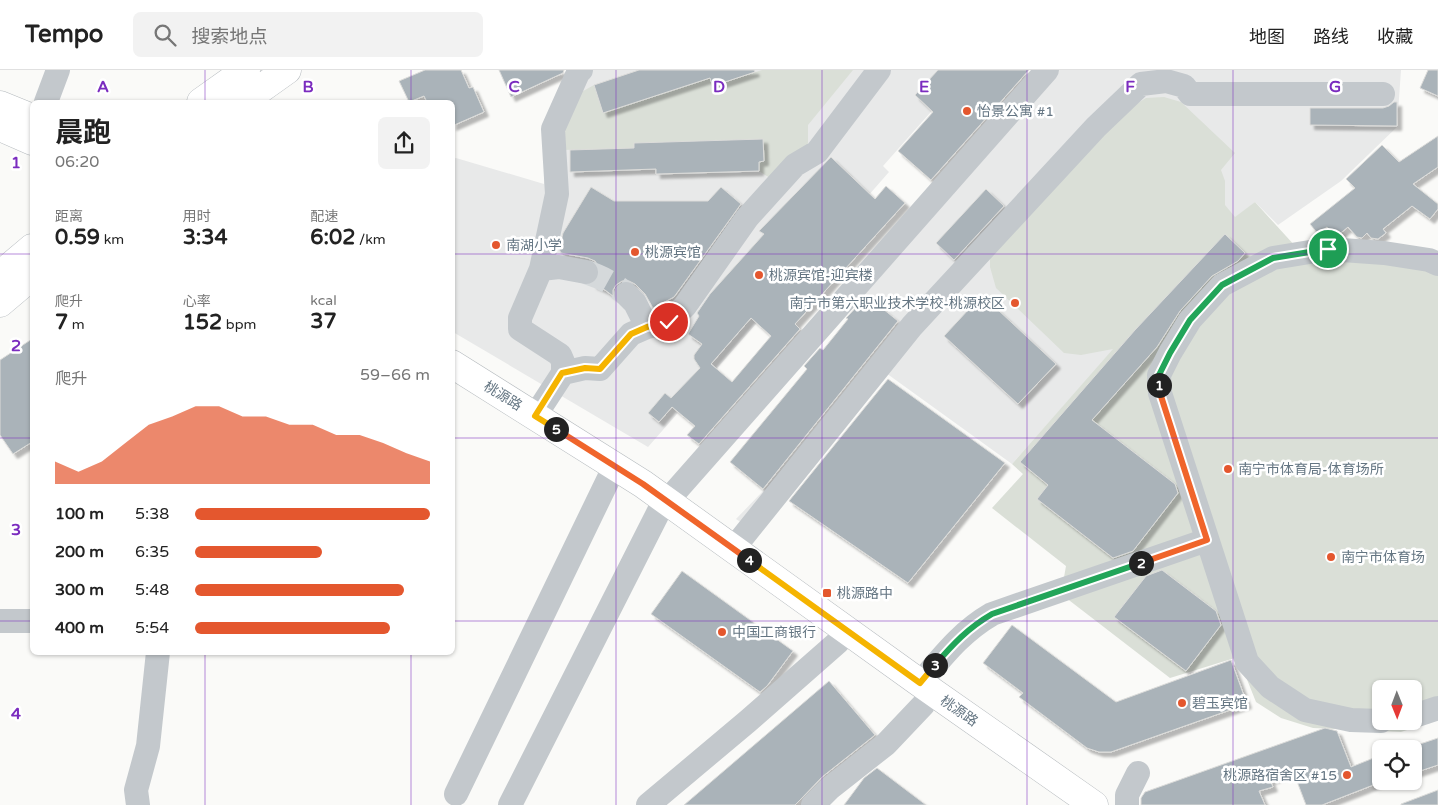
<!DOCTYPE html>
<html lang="zh">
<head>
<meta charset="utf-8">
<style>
	body { margin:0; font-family:"Varela Round","Noto Sans SC",sans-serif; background:#f2f2f2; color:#222; height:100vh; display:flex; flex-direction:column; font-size:19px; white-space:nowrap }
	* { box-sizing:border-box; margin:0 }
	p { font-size:16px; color:#767676 }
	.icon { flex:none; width:28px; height:28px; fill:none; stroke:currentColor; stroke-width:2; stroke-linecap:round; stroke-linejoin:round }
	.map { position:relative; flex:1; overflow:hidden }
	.panel { position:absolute; left:30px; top:30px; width:425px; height:555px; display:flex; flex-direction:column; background:#fff; border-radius:8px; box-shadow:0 1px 4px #0004 }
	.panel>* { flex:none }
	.needle { width:32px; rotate:179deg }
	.buttons { position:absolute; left:1372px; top:610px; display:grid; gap:10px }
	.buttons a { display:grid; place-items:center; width:50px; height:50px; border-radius:8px; background:#fff; box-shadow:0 1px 4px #0004; font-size:25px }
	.pin { position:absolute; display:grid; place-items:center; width:42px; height:42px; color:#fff; margin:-21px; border:2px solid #fff; border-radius:50%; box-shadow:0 1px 5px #0007 }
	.km { position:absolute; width:25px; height:25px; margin:-12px; border-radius:50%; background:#222; color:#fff; font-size:14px; line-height:25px; text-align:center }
	.round { display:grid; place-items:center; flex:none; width:52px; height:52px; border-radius:8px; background:#f2f2f2 }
	.overview { display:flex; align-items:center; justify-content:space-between; height:85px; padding:0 25px }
	h1 { font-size:28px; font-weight:700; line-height:38px }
	.figures { display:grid; grid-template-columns:repeat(3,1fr); gap:8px; height:85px; padding:5px 25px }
	.figures div { display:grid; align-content:center }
	.figures b { font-size:21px; font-weight:700 }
	.figures small { font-size:14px; font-weight:400 }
	.figures p { font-size:14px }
	.chart { height:140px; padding:10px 25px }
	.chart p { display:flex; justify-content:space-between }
	.chart svg { width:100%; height:90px; margin-top:5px; fill:#e4572e; opacity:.7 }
	ul { padding:0 25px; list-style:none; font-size:16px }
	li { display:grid; grid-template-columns:80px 60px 1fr; align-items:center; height:38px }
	li i { height:12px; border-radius:6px; background:#e4572e }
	header { display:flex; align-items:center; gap:30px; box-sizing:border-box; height:70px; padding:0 25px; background:#fff; border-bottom:1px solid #e0e0e0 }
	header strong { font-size:24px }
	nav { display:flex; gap:28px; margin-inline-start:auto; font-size:18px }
	.search { width:350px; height:45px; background:#f2f2f2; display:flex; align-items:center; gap:12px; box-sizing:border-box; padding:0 18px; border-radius:8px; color:#767676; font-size:19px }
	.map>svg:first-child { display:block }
</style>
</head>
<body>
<header>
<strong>Tempo</strong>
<div class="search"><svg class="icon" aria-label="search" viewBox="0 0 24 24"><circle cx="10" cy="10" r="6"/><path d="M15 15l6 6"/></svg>搜索地点</div>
<nav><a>地图</a><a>路线</a><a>收藏</a></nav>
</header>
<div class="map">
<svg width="1438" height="735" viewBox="0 0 1438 735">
	<defs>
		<filter id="shadow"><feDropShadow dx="4.5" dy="4.5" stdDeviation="1" flood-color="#0004"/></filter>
	</defs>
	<rect width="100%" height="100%" fill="#fafaf8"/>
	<path fill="#e8e9e9" d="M573 0H968L883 96 889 102 648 377 453 262V89L456 88 544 114V74Z
		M1058 0H1401L1397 57 1341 111 1278 155 1255 132 1146 243 1012 394 886 303 757 463 736 449 764 420 901 254 865 224Z"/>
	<path fill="#dadfd7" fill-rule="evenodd" d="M762 0H853L808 55V75L770 108 759 101V92L764 91 763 69 634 73V78L563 80 562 55 576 25 594 15 603 42 710 8 713 16Z
		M1164 27 1181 32 1235 83 1221 100 1225 111V135L1235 147 1255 132 1296 177 1438 182V650L1401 662 1313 658 1281 648 1256 632 1238 587 1170 608 1061 524 1066 496 992 438 1023 404 1012 394 1113 279 1081 285 1064 283 996 218 990 197V185L1130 38 1146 28ZM1381 619H1414V651H1381Z"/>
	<path fill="#aab3b9" stroke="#dcdcda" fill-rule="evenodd" filter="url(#shadow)" d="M425 0H461L469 18 473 17 484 42 452 56V32H427L424 26 409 32 399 11Z
		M499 0H564L563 3 511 27Z
		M639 0H754L755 2 713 16 710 8 603 43 594 15Z
		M938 0H1029L931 110 898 81 933 42 915 25Z
		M1428 0H1438V26L1420 18Z
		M1394 32H1397V56L1310 55V38H1383L1389 36Z
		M1438 66V97L1413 114 1438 134V139L1430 149 1412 136 1383 159 1386 163 1378 169 1371 168 1367 163 1362 168 1357 167 1348 157 1337 166H1333L1327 157 1318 164 1310 154 1355 118 1346 109 1382 75 1399 92Z
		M763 69 764 91 759 92V101L656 104V99L570 102V80L634 78V73Z
		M831 87 875 129 886 116 905 133 795 254 800 259 699 374 687 365 695 356 672 337 659 352 648 343 665 323 671 328 700 298 694 289V285L702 274 688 264 699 246 697 243 710 224 764 164 759 161ZM751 248 771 266 732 312 711 294Z
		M591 117 614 131H708L721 117 741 134 674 227 653 238 645 224 635 214 629 211H622L616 215 613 220V226L605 220 592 214 597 211 600 204 599 197 595 191 588 188 561 183 559 179 563 163Z
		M986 119 1004 136 954 190 936 173Z
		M1225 164 1245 183 1238 191 1212 206 1180 241 1157 277 1092 350 1175 414 1178 423 1133 481 1113 488 1037 429 1048 415 1020 392 1135 260Z
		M982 225 1056 294 1018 334 944 266Z
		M867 226 898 251 763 419 730 392 807 299 804 296 820 278 823 280 848 249 846 248Z
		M32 269V372L13 384 0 365V290Z
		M888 309 1005 393 908 513 789 431Z
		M1162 500 1216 541 1221 555 1186 601 1114 547 1146 506Z
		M682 501 793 581 767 616 760 622 651 544Z
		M1012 555 1116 632 1231 590 1247 634 1111 682H1099L1087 678 1019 627 1023 623 983 593Z
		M829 611 875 665 822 707 800 730 795 735H684Z
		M1325 658 1337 661 1351 697 1381 685V712L1322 735H1306L1293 701 1270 710 1273 717 1259 721 1265 735H1141V728L1145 722Z
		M1438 668V695L1414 703V676Z
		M877 698 926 735H844L864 708Z
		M1438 720V735H1401V734Z"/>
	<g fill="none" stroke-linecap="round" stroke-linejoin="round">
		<path stroke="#d5d9db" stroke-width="24" stroke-dasharray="24 12" stroke-linecap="butt" d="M586 202C601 207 613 213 626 224"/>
		<g stroke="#b5babe" stroke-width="29">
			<path id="major" d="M201 32 246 0
				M242 32 287 0
				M0 35 32 48
				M0 57 32 71
				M0 205 32 178
				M0 233 32 206
				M452 294 643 414 920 613 1094 735"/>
		</g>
		<path stroke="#c3c8cc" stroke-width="24" d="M46 32 58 0
			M541 199 559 197 586 202
			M626 224 635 233 647 257
			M563 303 585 298 600 299 631 264 647 257 669 252 685 236 747 148 795 95 817 82 879 0
			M535 346 563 303V292L560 285 520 259V248L541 199 557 124 553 59 578 3 581 0
			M667 431 1047 0
			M733 479 912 256 1096 57 1141 14 1166 11 1184 16 1190 24H1383
			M0 551H32
			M920 613C943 586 961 562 992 544L1207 470
			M1414 646 1438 638
			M1381 651 1351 650 1305 640 1270 617 1247 592 1160 323 1159 305 1170 283 1190 250 1222 215 1273 188 1328 179 1384 183 1429 190 1438 194
			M456 724 609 408
			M138 735 136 720 148 676 158 582
			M510 735 659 441
			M648 735 748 651 838 572
			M813 735 830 718 886 674 923 635
			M1127 735V725L1138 703"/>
		<use href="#major" stroke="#fff" stroke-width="28"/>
	</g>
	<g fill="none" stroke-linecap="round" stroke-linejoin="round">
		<g stroke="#fff" stroke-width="10">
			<path id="split-1" d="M1159 315V305L1170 283 1190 250 1222 215 1273 188 1328 179"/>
		</g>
		<g stroke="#fff" stroke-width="10">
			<path id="split-2" d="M1141 493 1207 470 1160 323 1159 315"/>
		</g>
		<g stroke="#fff" stroke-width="10">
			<path id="split-3" d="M935 595C953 574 968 558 992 544L1141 493"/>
		</g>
		<g stroke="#fff" stroke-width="10">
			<path id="split-4" d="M749 490 920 613 935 595"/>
		</g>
		<g stroke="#fff" stroke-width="10">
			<path id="split-5" d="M556 359 643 414 749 490"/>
		</g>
		<g stroke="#fff" stroke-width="10">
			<path id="split-6" d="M556 359 535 346 562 303 585 298 600 299 631 264 647 257 669 252"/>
		</g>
		<use href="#split-1" stroke="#22a559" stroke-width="6"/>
		<use href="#split-2" stroke="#f0652b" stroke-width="6"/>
		<use href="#split-3" stroke="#22a559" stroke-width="6"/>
		<use href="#split-4" stroke="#f5b400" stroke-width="6"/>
		<use href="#split-5" stroke="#f0652b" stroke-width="6"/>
		<use href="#split-6" stroke="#f5b400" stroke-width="6"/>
	</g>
	<path fill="none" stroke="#7b2cbf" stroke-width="1" stroke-opacity="0.55" d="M205 0V32M411 0V32M616 0V735M822 0V735M1027 0V735M1233 0V735M0 184H32M452 184H1438M0 368H32M452 368H1438M0 551H32M452 551H1438M205 582V735M411 582V735"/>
	<g fill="#e4572e" stroke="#fff" stroke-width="2">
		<circle cx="967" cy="41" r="5"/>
		<circle cx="496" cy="175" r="5"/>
		<circle cx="635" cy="182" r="5"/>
		<circle cx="759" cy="205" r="5"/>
		<circle cx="1015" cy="233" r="5"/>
		<circle cx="1228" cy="399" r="5"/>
		<circle cx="1331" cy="487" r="5"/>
		<rect x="822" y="518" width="10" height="10" rx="2.5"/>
		<circle cx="722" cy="562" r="5"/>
		<circle cx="1182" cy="633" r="5"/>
		<circle cx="1347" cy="705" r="5"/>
	</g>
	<g text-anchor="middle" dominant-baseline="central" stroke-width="5" stroke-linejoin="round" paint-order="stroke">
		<g font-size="14" fill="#657683" stroke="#fff" text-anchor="start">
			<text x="977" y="41">怡景公寓 #1</text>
			<text x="506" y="175">南湖小学</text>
			<text x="645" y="182">桃源宾馆</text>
			<text x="769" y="205">桃源宾馆-迎宾楼</text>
			<text x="1005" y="233" text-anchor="end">南宁市第六职业技术学校-桃源校区</text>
			<text x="1238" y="399">南宁市体育局-体育场所</text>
			<text x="1341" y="487">南宁市体育场</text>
			<text x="837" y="523">桃源路中</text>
			<text x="732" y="562">中国工商银行</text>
			<text x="1192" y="633">碧玉宾馆</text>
			<text x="1337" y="705" text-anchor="end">桃源路宿舍区 #15</text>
		</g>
		<g font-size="14" fill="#657683" stroke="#fff">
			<text transform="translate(503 326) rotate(32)">桃源路</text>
			<text transform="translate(959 641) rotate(35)">桃源路</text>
		</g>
	</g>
	<g font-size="16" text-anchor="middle" font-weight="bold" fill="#7b2cbf" stroke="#fff" stroke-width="5" stroke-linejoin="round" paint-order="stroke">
		<text x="103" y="22">A</text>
		<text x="308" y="22">B</text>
		<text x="514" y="22">C</text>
		<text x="719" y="22">D</text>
		<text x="924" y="22">E</text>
		<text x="1130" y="22">F</text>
		<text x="1335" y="22">G</text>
		<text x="16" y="98">1</text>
		<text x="16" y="281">2</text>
		<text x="16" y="465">3</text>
		<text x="16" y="649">4</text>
	</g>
</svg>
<div class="buttons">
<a><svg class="needle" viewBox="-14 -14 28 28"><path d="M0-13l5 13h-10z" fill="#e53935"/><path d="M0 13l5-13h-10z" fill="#767676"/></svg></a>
<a><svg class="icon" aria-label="locate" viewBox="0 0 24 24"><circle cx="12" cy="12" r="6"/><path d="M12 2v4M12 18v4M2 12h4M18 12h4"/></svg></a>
</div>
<div class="pin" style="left:1328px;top:179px;background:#1e9e55"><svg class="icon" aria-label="arrive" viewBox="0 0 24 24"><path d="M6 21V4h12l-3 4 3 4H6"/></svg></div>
<div class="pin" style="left:669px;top:252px;background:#d93025"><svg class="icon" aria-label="check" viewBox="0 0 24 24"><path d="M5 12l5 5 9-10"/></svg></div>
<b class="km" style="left:1159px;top:315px">1</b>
<b class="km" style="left:1141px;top:493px">2</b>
<b class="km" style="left:935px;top:595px">3</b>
<b class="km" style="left:749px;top:490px">4</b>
<b class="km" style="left:556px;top:359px">5</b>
<section class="panel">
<div class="overview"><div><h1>晨跑</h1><p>06:20</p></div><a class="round"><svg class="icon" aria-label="share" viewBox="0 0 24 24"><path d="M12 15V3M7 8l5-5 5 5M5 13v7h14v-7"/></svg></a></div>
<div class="figures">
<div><p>距离</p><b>0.59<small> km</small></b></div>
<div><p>用时</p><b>3:34</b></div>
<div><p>配速</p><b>6:02<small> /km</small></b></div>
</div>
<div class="figures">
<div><p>爬升</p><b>7<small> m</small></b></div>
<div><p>心率</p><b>152<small> bpm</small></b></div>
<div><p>kcal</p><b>37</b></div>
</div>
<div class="chart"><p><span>爬升</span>59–66 m</p>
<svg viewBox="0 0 160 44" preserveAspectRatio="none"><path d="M0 44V33L10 38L20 33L30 24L40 15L50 11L60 6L70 6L80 11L90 11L100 15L110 15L120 20L130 20L140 24L150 29L160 33V44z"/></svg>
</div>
<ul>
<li><b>100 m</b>5:38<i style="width:100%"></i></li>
<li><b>200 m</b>6:35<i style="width:54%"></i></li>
<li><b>300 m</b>5:48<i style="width:89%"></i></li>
<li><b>400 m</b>5:54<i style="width:83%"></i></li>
</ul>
</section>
</div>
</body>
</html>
